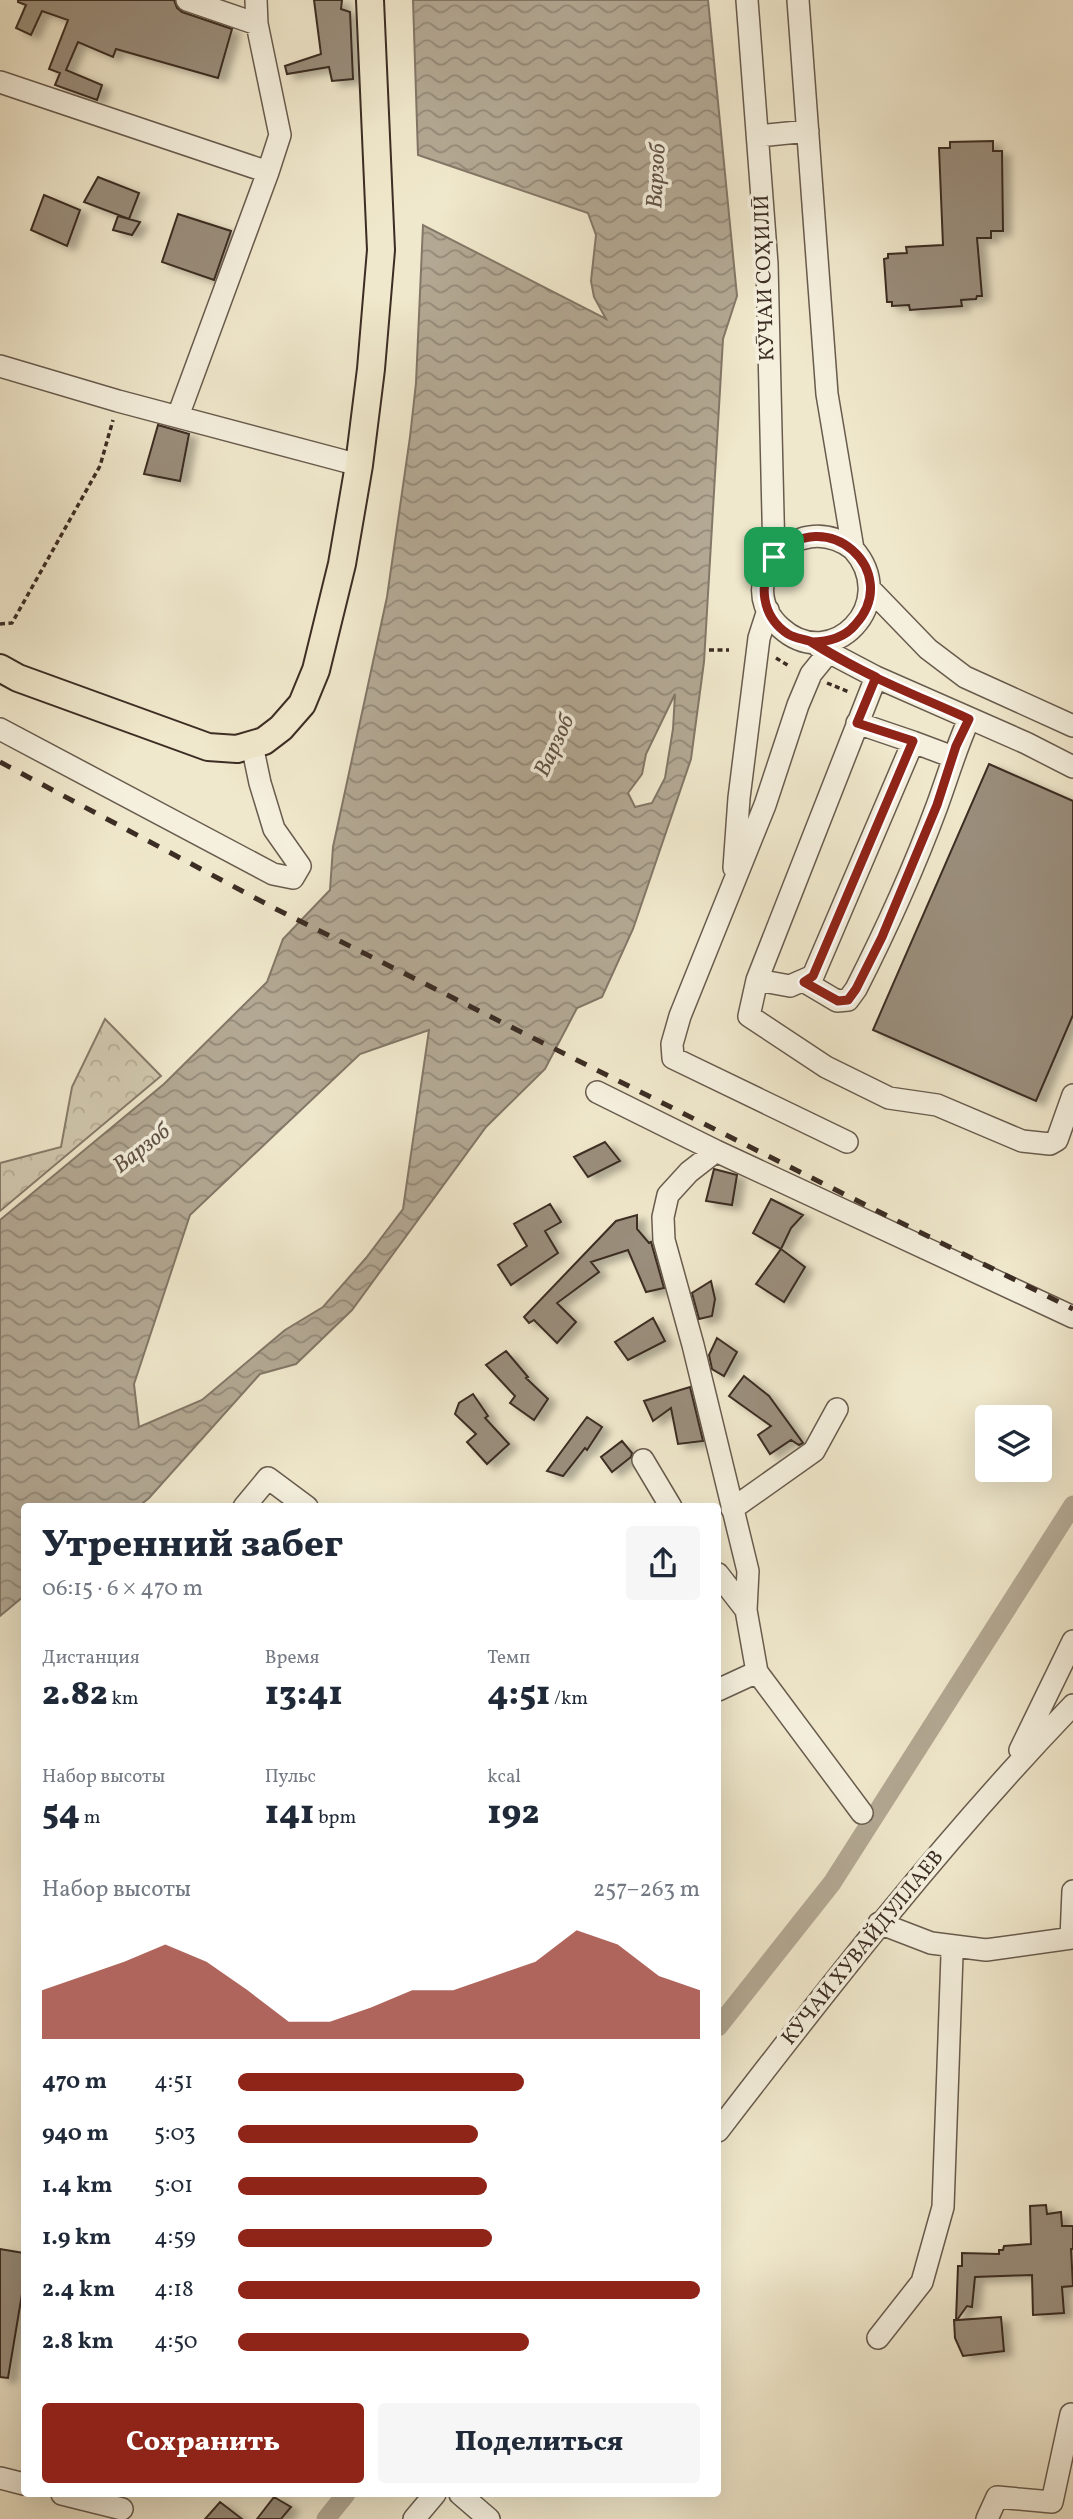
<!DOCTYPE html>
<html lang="ru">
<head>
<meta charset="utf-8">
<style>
	body { margin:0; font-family:Vollkorn,serif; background:#f6f6f7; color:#1f2937; height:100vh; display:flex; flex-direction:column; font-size:26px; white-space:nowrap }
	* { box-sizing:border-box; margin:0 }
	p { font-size:23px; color:#747a83 }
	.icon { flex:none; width:38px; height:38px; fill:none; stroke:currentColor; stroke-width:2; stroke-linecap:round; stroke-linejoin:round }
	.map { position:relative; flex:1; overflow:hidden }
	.sheet { position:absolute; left:21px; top:1503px; width:700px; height:994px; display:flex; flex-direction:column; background:#fff; border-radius:7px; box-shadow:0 7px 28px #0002 }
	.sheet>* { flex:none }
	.controls { position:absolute; left:975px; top:1405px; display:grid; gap:14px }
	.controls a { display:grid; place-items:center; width:77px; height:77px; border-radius:7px; background:#fff; box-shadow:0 7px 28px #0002; font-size:35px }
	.pin { position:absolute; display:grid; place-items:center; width:60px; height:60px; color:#fff; margin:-30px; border-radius:14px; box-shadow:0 4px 10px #0006 }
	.round { display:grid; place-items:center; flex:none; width:74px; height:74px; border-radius:7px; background:#f6f6f7 }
	.summary { display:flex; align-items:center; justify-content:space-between; height:119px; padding:0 21px }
	h1 { font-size:38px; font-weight:800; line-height:52px }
	.figures { display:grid; grid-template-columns:repeat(3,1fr); gap:10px; height:119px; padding:7px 21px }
	.figures div { display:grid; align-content:center }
	.figures b { font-size:35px; font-weight:800 }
	.figures small { font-size:19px; font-weight:400 }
	.figures p { font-size:19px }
	.chart { height:196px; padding:14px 21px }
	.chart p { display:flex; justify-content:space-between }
	.chart svg { width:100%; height:126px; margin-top:7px; fill:#8f2418; opacity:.7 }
	.button { display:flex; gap:14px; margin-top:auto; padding:14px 21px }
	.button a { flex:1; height:80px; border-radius:7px; background:#8f2418; color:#fff; font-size:28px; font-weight:800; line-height:80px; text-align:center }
	.button a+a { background:#f6f6f7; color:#1f2937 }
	ul { padding:0 21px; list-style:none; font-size:23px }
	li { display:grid; grid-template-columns:112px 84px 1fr; align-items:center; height:52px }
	li i { height:18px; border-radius:9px; background:#8f2418 }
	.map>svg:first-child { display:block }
</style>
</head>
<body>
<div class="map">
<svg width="1073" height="2519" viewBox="0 0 1073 2519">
	<defs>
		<pattern id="forest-crowns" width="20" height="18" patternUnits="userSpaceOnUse" patternTransform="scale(1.75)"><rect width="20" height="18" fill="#d1c8af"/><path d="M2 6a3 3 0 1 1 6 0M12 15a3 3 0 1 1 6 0" fill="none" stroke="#b4ac96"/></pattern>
		<pattern id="water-waves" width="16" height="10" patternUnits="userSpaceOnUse" patternTransform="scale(1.75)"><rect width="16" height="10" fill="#b3a893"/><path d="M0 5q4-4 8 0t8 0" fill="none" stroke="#938978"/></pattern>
		<filter id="shadow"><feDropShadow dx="8" dy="4.5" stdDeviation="3.5" flood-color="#0004"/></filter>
	</defs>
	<rect width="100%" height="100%" fill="#f0e8cc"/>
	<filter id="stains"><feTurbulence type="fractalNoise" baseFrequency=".00286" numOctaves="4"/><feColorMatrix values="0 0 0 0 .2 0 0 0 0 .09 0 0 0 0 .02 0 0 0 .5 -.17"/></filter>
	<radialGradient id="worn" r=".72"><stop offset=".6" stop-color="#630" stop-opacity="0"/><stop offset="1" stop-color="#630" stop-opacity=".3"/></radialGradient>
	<path fill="url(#forest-crowns)" stroke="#867a6a" stroke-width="2" d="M105 1019 161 1076 0 1211V1163L61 1147 72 1087Z"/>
	<path fill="url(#water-waves)" stroke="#837767" stroke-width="2" fill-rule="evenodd" d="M413 0H708L737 296 723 339 704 662 691 759 633 929 602 997 577 1008 545 1069 486 1127 352 1310 296 1364 260 1374 149 1498 138 1507H24V1596L0 1616V1220L164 1084 267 982 283 939 330 890 333 847 387 597 410 437 416 383 423 225 606 319 594 297 591 281 596 235 588 213 418 155ZM675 694 673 729 665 778 652 803 635 807 628 793 642 774 646 754ZM429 1030 403 1209 366 1258 323 1307 285 1330 202 1400 139 1427 134 1384 190 1215 360 1054Z"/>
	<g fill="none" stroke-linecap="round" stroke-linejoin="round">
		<path stroke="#b3a893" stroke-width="19" d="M718 2027 832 1883 1073 1505
			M326 2519 346 2494"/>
	</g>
	<path fill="#9a8e7b" stroke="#3c2d24" stroke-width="2" filter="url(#shadow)" d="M18 0H174L177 8 182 12 232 29 218 78 116 49 113 57 78 42 66 70 102 85 97 100 55 85 60 73 49 69 68 20 42 11 31 35 16 28 26 5 18 2Z
		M314 0H342L341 9 350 12 353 79 332 81 329 67 287 74 285 66 321 54Z
		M993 141V151H1002L1003 231H991V238H977L982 296H977L976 299 961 300 962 306 910 310 909 305 892 306V302H887L884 259 888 258V254L907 253 906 247 943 245 939 148H950V142Z
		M98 177 139 193 129 219 84 202Z
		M44 195 80 210 67 246 31 230Z
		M178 214 231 231 214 280 162 262Z
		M118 216 140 222 132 235 113 230Z
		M158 425 189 434 180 481 144 474Z
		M989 764 1073 801V1015L1036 1101 873 1030Z
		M605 1142 620 1161 588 1177 574 1157Z
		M714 1169 737 1175 732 1205 706 1201Z
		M771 1199 803 1215 791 1228 781 1249 753 1233Z
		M550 1204 561 1222 545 1231 558 1253 511 1285 498 1265 527 1246 514 1224Z
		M637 1215V1229L649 1243 651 1242 664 1288 646 1292 628 1250 591 1262 599 1272 557 1303 576 1322 557 1343 534 1320 529 1323 524 1317 616 1221Z
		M781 1249 805 1267 784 1302 756 1284Z
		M711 1281 715 1299 712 1316 699 1319 692 1293Z
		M653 1318 665 1341 628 1360 615 1342Z
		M717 1338 737 1352 724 1376 712 1369 709 1355Z
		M506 1351 528 1377 526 1378 548 1399 534 1420 510 1403 515 1396 486 1365Z
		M744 1376 769 1396 803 1443 799 1445 791 1440 770 1454 758 1435 771 1426 729 1396Z
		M690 1387 703 1441 678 1444 671 1408 653 1421 644 1401Z
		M473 1394 488 1416 485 1418 509 1444 487 1464 467 1442 476 1434 455 1414 459 1403Z
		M587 1417 602 1427 587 1450 585 1448 563 1476 547 1471Z
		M622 1441 632 1453 631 1457 612 1472 601 1457Z
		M1046 2205 1047 2214 1061 2212 1062 2226H1073V2249H1071L1073 2286 1062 2287 1064 2313 1033 2315 1032 2275 975 2277 972 2307 967 2306 957 2320 1001 2317 1004 2351 963 2356 955 2338 954 2320H956L958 2266H962V2253L999 2254V2250H1003L1004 2246 1031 2244 1030 2206Z
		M0 2249 24 2253V2282L8 2378 0 2377Z
		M274 2497 291 2507 281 2519H257Z
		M220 2502 242 2519H205Z"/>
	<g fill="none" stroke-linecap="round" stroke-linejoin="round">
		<g stroke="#695c4e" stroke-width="24">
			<path id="minor" d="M187 0 257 24
				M256 0 257 24 280 135 268 172
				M747 0 767 264 774 557
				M798 0 827 394 853 549C901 603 832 674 781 628 730 583 795 506 853 549
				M0 82 268 172 178 416
				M758 136 808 131
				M0 366 118 401 359 465
				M870 589 928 649 965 677 1073 726
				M819 647 876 677 1026 743 1073 767
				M828 653 811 674 798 705 765 805 680 1016 672 1044 673 1058 847 1142
				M876 677 757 980 749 1016 826 1067 889 1098 937 1105 1022 1141 1050 1144 1057 1140 1073 1095
				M0 729 273 874 293 878 300 866 274 829 260 783 252 745
				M913 742 953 757
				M734 868 739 798 759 638 768 610
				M757 980 790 986 813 976 913 742 857 723
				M805 982 837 1001 848 1000 856 989C886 930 914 868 937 806 948 776 956 748 969 719
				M597 1092 716 1151
				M643 1460 671 1507
				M244 1507 268 1478 307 1507
				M732 1509 814 1451 837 1409
				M718 1574 746 1610
				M757 1672 862 1813
				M718 1690 757 1672 746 1610 748 1571 693 1345 664 1240 663 1217 668 1195 689 1172 716 1151 1073 1317
				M1020 1750 1073 1641
				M879 1923 931 1943 986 1950 1073 1938
				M1071 1938 1073 1891
				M718 2131C831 1984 944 1839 1073 1705
				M878 2338 922 2282 943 2207 952 1955 950 1946
				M0 2478 24 2484
				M62 2494 122 2509
				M460 2494 489 2519
				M414 2519 435 2494
				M987 2519 997 2497 1052 2502 1071 2414"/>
		</g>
		<g stroke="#3c2d24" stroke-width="30">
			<path id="major" d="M0 668 18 678 208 747 237 749 264 741 281 728 302 704 316 670 342 564 359 465 371 369 381 250 370 0"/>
		</g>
		<path stroke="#3c2d24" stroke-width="3.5" stroke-dasharray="5 3.5" stroke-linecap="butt" d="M0 624 12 623 100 466 113 420
			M709 650H729
			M776 658 789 666
			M827 683 849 692"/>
		<use href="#minor" stroke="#f5f0de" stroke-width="21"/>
		<use href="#major" stroke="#f0e8cc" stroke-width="26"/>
		<path stroke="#3c2d24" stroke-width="5" stroke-dasharray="12 12" stroke-linecap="butt" d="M0 762 274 908 1073 1309"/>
	</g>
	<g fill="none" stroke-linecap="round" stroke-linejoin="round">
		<g stroke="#fff" stroke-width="14">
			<path id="route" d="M774 557C758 584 761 616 788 634 796 639 806 639 814 643 834 655 855 667 876 677L857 723 913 741 813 976 804 982 838 1001 848 1000 856 989 882 937 937 805 956 746 969 719C916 695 860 674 811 642 828 642 844 638 855 625 904 572 826 501 774 557"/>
		</g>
		<use href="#route" stroke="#8f2418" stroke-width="9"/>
	</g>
	<g text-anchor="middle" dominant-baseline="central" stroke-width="7" stroke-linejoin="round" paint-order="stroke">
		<g font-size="21" fill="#3c2d24" stroke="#f5f0de">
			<text transform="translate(765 278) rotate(-92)">КӮЧАИ СОҲИЛӢ</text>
			<text transform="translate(863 1948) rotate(-51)">КӮЧАИ ХУВАЙДУЛЛАЕВ</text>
		</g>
		<g font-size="23" font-style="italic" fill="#605245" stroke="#f5f0de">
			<text transform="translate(657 176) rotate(-87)">Варзоб</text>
			<text transform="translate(555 746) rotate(-65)">Варзоб</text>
			<text transform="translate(142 1149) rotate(-38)">Варзоб</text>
		</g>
	</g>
	<rect width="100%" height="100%" filter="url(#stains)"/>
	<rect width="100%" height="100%" fill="url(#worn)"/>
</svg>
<div class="controls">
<a><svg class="icon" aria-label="layers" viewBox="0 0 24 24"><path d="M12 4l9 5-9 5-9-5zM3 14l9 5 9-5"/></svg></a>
</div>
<div class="pin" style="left:774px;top:557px;background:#1e9e55"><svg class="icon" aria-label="arrive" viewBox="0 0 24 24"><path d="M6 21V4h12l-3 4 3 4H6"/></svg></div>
<section class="sheet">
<div class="summary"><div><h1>Утренний забег</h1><p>06:15 · 6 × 470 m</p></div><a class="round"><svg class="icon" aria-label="share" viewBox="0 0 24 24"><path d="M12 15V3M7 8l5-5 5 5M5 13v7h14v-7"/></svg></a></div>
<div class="figures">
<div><p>Дистанция</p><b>2.82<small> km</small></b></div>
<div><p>Время</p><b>13:41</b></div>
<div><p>Темп</p><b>4:51<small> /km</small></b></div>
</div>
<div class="figures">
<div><p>Набор высоты</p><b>54<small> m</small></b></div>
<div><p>Пульс</p><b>141<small> bpm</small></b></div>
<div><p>kcal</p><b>192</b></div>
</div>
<div class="chart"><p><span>Набор высоты</span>257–263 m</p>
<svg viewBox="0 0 160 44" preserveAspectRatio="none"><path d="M0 44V27L10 22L20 17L30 11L40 17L50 27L60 38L70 38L80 33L90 27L100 27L110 22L120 17L130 6L140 11L150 22L160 27V44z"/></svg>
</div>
<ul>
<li><b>470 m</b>4:51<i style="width:62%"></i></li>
<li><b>940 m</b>5:03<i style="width:52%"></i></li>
<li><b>1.4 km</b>5:01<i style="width:54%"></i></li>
<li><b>1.9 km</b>4:59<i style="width:55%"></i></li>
<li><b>2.4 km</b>4:18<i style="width:100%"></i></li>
<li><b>2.8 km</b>4:50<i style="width:63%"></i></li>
</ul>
<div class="button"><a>Сохранить</a><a>Поделиться</a></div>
</section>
</div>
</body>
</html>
